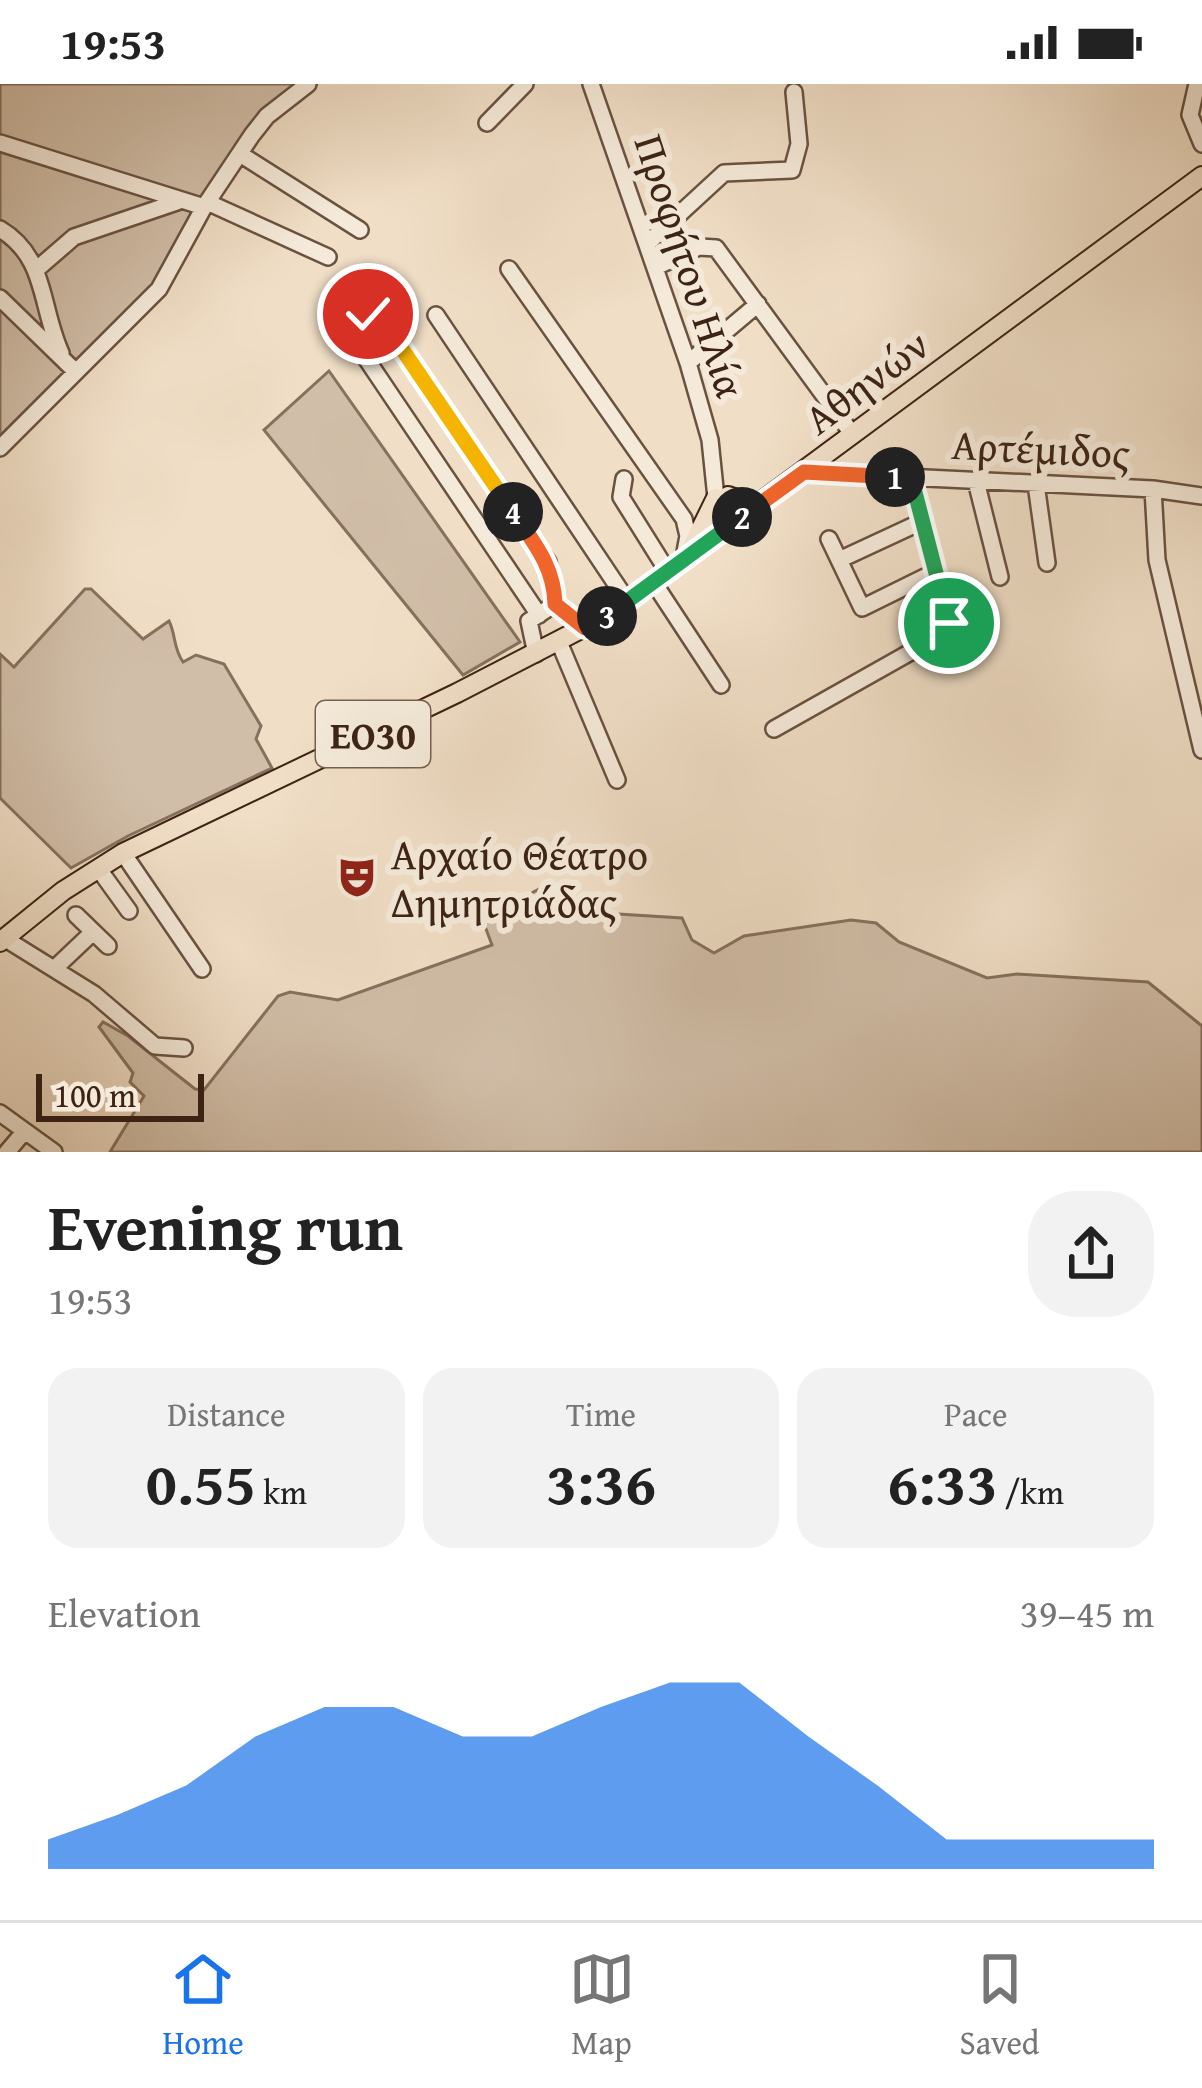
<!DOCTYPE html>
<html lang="en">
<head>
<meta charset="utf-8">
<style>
	body { margin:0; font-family:"Gentium Book Plus",serif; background:#f2f2f2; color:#222; height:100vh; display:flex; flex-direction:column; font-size:45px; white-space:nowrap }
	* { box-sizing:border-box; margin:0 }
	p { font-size:39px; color:#767676 }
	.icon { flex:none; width:66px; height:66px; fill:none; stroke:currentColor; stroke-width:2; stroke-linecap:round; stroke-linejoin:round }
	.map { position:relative; height:1068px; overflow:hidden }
	.side { display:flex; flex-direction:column; background:#fff; flex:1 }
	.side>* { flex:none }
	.scale { position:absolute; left:36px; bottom:30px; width:168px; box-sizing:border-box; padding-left:12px; border:6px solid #3c2314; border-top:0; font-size:33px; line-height:42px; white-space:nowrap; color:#3c2314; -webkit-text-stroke:9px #f5eada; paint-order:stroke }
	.pin { position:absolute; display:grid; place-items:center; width:102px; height:102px; color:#fff; margin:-51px; border:6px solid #fff; border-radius:50%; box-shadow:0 3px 12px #0007 }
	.km { position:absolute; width:60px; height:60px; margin:-30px; border-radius:50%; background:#222; color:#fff; font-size:33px; line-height:60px; text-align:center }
	.round { display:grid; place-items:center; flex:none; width:126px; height:126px; border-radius:48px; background:#f2f2f2 }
	.summary { display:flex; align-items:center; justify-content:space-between; height:204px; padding:0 48px }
	h1 { font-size:66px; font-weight:700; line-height:90px }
	.metrics { display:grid; grid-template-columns:repeat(3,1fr); gap:18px; height:204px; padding:12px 48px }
	.metrics div { display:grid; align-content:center; border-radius:30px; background:#f2f2f2; text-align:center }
	.metrics b { font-size:60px; font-weight:700 }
	.metrics small { font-size:33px; font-weight:400 }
	.metrics p { font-size:33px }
	.chart { height:336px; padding:24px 48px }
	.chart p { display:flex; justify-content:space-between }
	.chart svg { width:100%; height:216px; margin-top:12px; fill:#1a73e8; opacity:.7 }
	.status { display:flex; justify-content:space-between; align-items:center; height:84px; padding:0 60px; background:#fff; direction:ltr }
	.status svg { height:33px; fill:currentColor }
	.dock { display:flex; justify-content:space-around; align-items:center; height:168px; border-top:3px solid #e0e0e0; background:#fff; font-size:33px; color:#767676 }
	.dock a { display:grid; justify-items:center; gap:6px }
	.dock .current { color:#1a73e8 }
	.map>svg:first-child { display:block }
</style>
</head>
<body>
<div class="status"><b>19:53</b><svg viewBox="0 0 49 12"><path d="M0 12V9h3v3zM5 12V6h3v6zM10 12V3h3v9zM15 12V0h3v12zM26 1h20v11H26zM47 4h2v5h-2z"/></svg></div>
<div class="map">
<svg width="1202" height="1068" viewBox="0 0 1202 1068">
	<rect width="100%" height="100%" fill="#f0dec6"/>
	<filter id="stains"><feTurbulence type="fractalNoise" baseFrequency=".00167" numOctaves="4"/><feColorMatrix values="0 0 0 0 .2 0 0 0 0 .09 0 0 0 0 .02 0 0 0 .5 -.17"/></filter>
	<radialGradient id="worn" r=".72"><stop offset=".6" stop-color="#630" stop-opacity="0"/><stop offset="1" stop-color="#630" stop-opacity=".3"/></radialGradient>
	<path fill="#d1bea8" stroke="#86705e" stroke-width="3" d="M0 0H300L278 15 158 197 0 355Z
		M329 287 520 558 463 591 264 346Z
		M85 505H91L143 555 169 537C176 551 173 564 183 578L196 571 224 580 261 642 256 655 272 684 128 752 71 784 0 714V570L14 583Z
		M541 804 551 818 571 825 598 821 618 830 682 834 692 856 714 869 744 852 851 836 876 839 899 858 987 894 1017 890 1148 898 1202 942V1068H110L144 1012 130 998 133 989 99 943 103 938 128 952 195 1005 204 1006 278 912 290 908 338 916 492 861 480 829 504 824Z"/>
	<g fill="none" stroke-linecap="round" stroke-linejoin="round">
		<g stroke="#695240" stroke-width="20">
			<path id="minor" d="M591 0 688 279 710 356 716 414 731 440
				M1197 0 1190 31 1202 60
				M487 39 525 0
				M0 59 204 123
				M240 70 360 146
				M207 118 328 173
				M0 145C47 173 40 223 61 269
				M648 159 724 89 792 86 799 60 794 8
				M656 183 699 163 716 164 853 351
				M37 185 74 153 177 118
				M509 185 684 435 688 452 685 468
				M0 214 76 288
				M436 231 628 518
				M688 279 758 220
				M0 364 159 205 204 123 252 51 267 32 308 0
				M804 388 1153 405 1202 412
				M624 395 621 413 668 488
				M976 397 1000 493
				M1036 400 1047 479
				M1153 405 1157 476 1202 666
				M829 455 862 524 935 488
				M839 476 923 437
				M654 499 721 601
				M539 531 355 258 353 242C359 230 370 227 381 234L548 478 555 520
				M559 558 617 696
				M536 570 529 537 555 520 585 544
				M774 645 948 547 911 393
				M123 769 202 885
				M98 784 129 827
				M76 831 108 862
				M4 854 94 910 155 962 184 964
				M54 885 93 848
				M0 1029 54 1068
				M7 1068 24 1048"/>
		</g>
		<g stroke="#3c2314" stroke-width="22">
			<path id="major" d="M728 412 757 422
				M692 463 716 414
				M0 858 63 807 123 769 457 609 608 531 1202 92"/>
		</g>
		<use href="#minor" stroke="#f5eada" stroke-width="15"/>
		<use href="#major" stroke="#f0dec6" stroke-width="18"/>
	</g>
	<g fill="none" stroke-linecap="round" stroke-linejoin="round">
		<g stroke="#fff" stroke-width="24">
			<path id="split-1" d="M895 393H911L949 539"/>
		</g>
		<g stroke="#fff" stroke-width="24">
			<path id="split-2" d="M742 433 804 388 895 393"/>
		</g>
		<g stroke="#fff" stroke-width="24">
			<path id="split-3" d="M607 532 742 433"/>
		</g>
		<g stroke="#fff" stroke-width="24">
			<path id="split-4" d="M513 428C534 459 554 482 555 520L585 544 607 532"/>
		</g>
		<g stroke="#fff" stroke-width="24">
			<path id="split-5" d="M419 290 513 428"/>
		</g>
		<g stroke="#fff" stroke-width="24">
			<path id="split-6" d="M368 230 381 234 419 290"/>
		</g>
		<use href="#split-1" stroke="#22a559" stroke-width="15"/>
		<use href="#split-2" stroke="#f0652b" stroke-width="15"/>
		<use href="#split-3" stroke="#22a559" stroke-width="15"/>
		<use href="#split-4" stroke="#f0652b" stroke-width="15"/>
		<use href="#split-5" stroke="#f5b400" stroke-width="15"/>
		<use href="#split-6" stroke="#f5b400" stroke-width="15"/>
	</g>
	<defs>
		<g id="theatre-bare" transform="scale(3.24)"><path d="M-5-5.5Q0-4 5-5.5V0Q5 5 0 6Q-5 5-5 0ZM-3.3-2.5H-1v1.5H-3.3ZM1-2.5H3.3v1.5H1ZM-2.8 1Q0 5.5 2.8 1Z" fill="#8f2418" stroke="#f5eada" stroke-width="2.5" paint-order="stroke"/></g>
	</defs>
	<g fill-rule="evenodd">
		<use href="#theatre-bare" x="357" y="793"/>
	</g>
	<g text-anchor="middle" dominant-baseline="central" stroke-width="12" stroke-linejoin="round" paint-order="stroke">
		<rect fill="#f5eada" stroke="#745f4f" stroke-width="3" x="316" y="617" width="114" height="66" rx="9"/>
		<g font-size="39" font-weight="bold" fill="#3c2314">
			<text x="373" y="650">ΕΟ30</text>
		</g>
		<g font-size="42" fill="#3c2314" stroke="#f5eada">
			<text transform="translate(691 182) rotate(72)">Προφήτου Ηλία</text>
			<text transform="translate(866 297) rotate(-37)">Αθηνών</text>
			<text transform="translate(1041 364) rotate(3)">Αρτέμιδος</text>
		</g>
		<g font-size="42" fill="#3c2314" stroke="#f5eada" text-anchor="start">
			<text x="391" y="769">Αρχαίο Θέατρο<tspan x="391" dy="48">Δημητριάδας</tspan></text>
		</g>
	</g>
	<rect width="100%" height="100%" filter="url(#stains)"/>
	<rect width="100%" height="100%" fill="url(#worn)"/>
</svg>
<div class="scale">100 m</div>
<div class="pin" style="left:949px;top:539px;background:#1e9e55"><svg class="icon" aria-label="arrive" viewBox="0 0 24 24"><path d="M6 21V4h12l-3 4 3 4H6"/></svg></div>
<div class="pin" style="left:368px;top:230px;background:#d93025"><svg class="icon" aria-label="check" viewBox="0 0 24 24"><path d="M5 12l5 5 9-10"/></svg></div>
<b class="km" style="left:895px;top:393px">1</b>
<b class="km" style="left:742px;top:433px">2</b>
<b class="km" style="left:607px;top:532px">3</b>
<b class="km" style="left:513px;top:428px">4</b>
</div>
<section class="side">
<div class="summary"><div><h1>Evening run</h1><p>19:53</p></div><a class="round"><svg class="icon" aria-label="share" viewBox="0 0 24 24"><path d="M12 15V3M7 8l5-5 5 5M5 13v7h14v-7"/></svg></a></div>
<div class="metrics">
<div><p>Distance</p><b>0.55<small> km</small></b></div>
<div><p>Time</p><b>3:36</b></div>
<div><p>Pace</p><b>6:33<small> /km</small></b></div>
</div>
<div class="chart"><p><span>Elevation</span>39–45 m</p>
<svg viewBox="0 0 160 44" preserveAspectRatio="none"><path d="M0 44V38L10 33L20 27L30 17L40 11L50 11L60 17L70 17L80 11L90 6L100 6L110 17L120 27L130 38L140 38L150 38L160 38V44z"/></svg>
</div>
</section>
<nav class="dock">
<a class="current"><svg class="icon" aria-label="home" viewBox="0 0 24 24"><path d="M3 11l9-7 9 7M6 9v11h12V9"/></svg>Home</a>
<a><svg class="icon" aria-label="map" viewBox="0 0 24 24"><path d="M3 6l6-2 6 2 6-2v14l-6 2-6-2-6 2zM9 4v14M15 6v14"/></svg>Map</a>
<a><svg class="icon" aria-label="saved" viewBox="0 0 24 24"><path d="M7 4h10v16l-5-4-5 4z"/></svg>Saved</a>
</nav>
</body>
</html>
